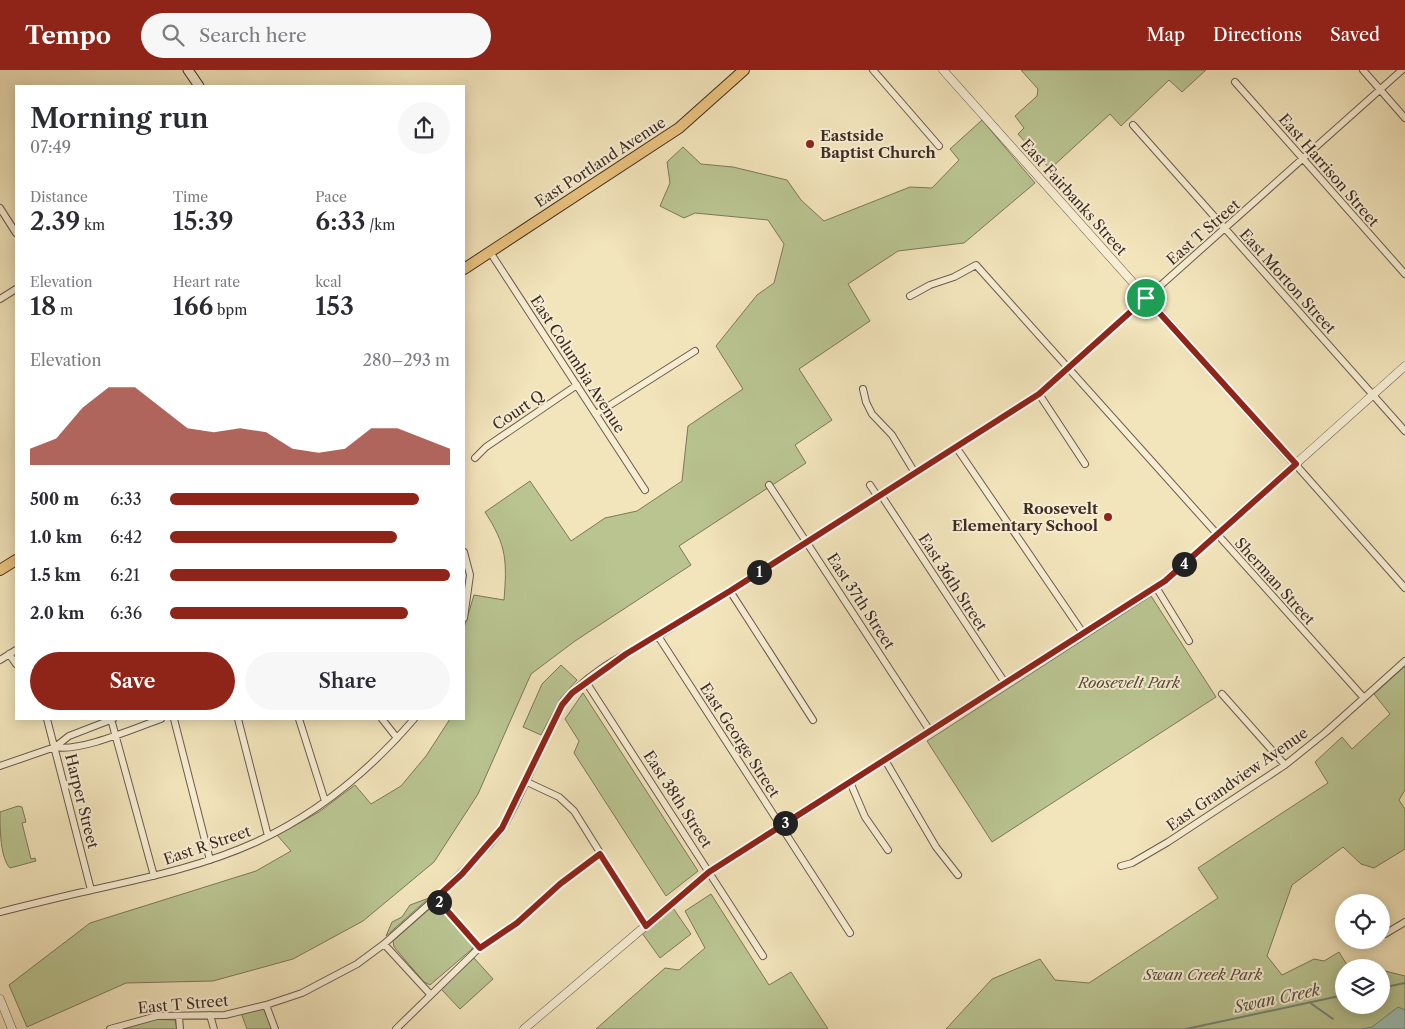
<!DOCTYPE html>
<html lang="en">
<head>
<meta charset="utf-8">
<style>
	body { margin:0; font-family:"Libre Caslon Text",serif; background:#f7f7f7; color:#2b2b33; height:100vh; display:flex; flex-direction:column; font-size:19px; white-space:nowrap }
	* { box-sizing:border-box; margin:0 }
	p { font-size:16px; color:#7c7c81 }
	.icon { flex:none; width:28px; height:28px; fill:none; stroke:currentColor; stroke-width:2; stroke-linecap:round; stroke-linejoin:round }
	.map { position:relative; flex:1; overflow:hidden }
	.details { position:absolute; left:15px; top:15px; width:450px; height:635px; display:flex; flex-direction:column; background:#fff; border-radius:0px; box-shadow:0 2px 12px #0003 }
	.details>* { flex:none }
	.tools { position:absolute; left:1335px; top:824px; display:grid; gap:10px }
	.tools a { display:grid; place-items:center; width:55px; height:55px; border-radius:50%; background:#fff; box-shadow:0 2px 12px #0003; font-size:25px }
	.pin { position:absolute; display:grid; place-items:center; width:42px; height:42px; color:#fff; margin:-21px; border:2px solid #fff; border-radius:50%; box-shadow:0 1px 5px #0007 }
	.km { position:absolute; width:25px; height:25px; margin:-12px; border-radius:50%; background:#222; color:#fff; font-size:14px; line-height:25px; text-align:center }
	.round { display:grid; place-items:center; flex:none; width:52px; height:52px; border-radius:26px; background:#f7f7f7 }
	.summary { display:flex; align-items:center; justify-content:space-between; height:85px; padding:0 15px }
	h1 { font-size:28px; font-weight:600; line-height:38px }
	.metrics { display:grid; grid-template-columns:repeat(3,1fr); gap:8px; height:85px; padding:5px 15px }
	.metrics div { display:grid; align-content:center }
	.metrics b { font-size:25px; font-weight:600 }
	.metrics small { font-size:14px; font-weight:400 }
	.metrics p { font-size:14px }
	.chart { height:140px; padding:10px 15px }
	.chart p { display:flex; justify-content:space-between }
	.chart svg { width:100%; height:90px; margin-top:5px; fill:#8f2418; opacity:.7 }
	.cta { display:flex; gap:10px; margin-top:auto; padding:10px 15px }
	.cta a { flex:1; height:58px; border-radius:30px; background:#8f2418; color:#fff; font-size:20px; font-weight:600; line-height:58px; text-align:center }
	.cta a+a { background:#f7f7f7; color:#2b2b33 }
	ul { padding:0 15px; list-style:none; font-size:16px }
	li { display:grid; grid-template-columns:80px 60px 1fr; align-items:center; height:38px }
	li i { height:12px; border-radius:6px; background:#8f2418 }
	header { display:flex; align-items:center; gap:30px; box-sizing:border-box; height:70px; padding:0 25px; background:#8f2418; color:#fff }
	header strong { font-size:24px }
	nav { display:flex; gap:28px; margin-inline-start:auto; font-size:18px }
	.search { width:350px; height:45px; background:#f7f7f7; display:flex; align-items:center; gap:12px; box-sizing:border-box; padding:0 18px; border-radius:28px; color:#7c7c81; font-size:19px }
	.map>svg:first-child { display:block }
</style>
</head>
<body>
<header>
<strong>Tempo</strong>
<div class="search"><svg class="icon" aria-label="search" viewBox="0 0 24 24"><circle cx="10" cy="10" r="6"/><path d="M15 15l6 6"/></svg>Search here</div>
<nav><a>Map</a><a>Directions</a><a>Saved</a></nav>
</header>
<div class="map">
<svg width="1405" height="959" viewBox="0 0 1405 959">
	<rect width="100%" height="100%" fill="#f2e4bb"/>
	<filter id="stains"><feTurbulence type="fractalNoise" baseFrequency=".004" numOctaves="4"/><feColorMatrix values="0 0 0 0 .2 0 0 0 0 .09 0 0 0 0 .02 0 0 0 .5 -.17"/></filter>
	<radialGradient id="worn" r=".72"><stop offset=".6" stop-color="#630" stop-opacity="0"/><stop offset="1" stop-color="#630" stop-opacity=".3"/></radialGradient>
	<path fill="#b9c491" stroke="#7c785a" d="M1021 0H1206L1182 22 1169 10 1121 56 1110 44 1050 99 1018 64 1024 58 1015 46 1037 26 1038 19Z
		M982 50 1035 113 964 173 898 181 848 214 870 251 799 299 832 350 795 375 806 393 679 476 691 495 575 571 531 604 478 724 434 792 363 851 293 889 213 911 126 913 27 957 9 915 90 853 256 801 291 781 277 765 319 742 355 715 371 734 401 716 426 686 450 649H464V558L474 525 504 530C507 491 507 476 485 442L530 411 571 471 605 448 637 441 682 411 688 356 743 319 716 276 757 225 774 213 784 174 768 150 695 143 684 148 660 136 670 113 667 92 683 77 701 94 733 97 787 110 801 130 824 151 910 117 932 118 959 90 950 79Z
		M1151 526 1216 627 992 772 927 671Z
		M561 595 577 610 560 629 541 665 523 657 542 614Z
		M1405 596V720L1399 730 1405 739V779L1374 798 1361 794 1343 777 1292 815 1267 886 1282 905 1314 889 1324 891 1339 882 1347 895 1365 897 1344 898V935H1381V900L1405 906V959H946L992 909 1040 889 1055 910 1089 913 1218 828 1198 798 1328 713 1315 692 1342 667 1352 679 1390 644 1374 624Z
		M583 623 698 801 666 826 574 683 579 671 565 649Z
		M18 736 22 737 26 752 22 753 31 789 35 788 36 791 10 798C0 788 0 758 0 742Z
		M711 824 769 915 791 902 828 959H596L665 898 679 900 705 878 685 841Z
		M429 828 386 866 392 852 402 847 410 835Z
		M437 834 473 875 472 879 430 915 424 912 394 877 393 871 434 835Z
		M673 838 691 864 660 888 642 863Z
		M474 888 493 909 460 939 441 919Z
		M263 938 273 959H247L241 943Z
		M152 949 175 950 177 959H117Z"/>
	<path fill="#9bbeb3" stroke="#76847a" d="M1398 937 1405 940V959H1362L1372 957Z"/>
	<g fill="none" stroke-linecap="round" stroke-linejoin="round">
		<path stroke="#76847a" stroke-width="2" d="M1381 918 1405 913
			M1309 932 1333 949
			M1186 959 1344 925"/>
		<g stroke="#6b5b4a" stroke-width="8">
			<path id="minor" d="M873 0 939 76
				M1363 0 1405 48
				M1235 12 1405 204
				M1133 55 1405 361
				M0 138 16 163
				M490 182 645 420
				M910 226 930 215 954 207 976 195 1364 628
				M0 229 16 219
				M863 319 866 332 872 344 892 365 915 403
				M1039 324 1085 394
				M596 344 695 281
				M956 377 1083 563
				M475 388 486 377 577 315
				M1296 395 1405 518
				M769 415 930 661
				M870 415 878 427
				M881 425 1005 613
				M464 482 470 505 464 548
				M1156 517 1189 571
				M730 521 813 650
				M658 566 850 863
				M9 584 16 594
				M0 590 16 580
				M586 612 763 886
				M1222 624 1285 695
				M47 649 91 820
				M111 649 154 806
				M174 649 210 790
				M238 649 268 766
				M299 649 325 731
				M382 649 397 668
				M55 677C81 682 135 658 161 649
				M885 690 936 777 958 805
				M0 696 55 677 69 666 113 649
				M527 712 559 727 574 741 646 856
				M850 712 865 747 888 780
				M1121 796 1132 793 1168 772 1285 695 1326 662 1405 591
				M436 828 479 878
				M0 842C32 834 64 826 96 819 150 807 206 795 256 772 317 744 371 699 414 649
				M1385 864 1405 852
				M384 874 430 924
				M266 935 275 959
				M210 945 214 959
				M179 947 180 959
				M110 959 157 946 225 945 266 935 302 923 357 894 384 874 436 828 489 775 503 758 515 735 562 635C584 604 625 584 658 566L1039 324 1402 0
				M396 959 479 878 517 853 560 814 600 784"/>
		</g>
		<g stroke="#6b5b4a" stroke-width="9">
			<path id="tertiary" d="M943 0 1296 395
				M0 929 12 959
				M524 959 709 802 1165 511 1405 296"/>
		</g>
		<g stroke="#3e2d24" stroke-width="11">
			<path id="secondary" d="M188 0 199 16"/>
		</g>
		<g stroke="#3e2d24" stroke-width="12">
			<path id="primary" d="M464 199 679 58 744 0
				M0 500 16 490"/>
		</g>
		<use href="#minor" stroke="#f7edd3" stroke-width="6"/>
		<use href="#tertiary" stroke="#f7edd3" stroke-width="8"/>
		<use href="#secondary" stroke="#f7edd3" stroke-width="9"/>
		<use href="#primary" stroke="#e9c27e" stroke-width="10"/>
	</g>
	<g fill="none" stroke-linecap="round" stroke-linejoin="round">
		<g stroke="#fff" stroke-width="10">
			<path id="route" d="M1146 228 1296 394 1165 511 709 802 646 856 600 784 560 814 517 853 480 878 436 828 462 804 502 758 562 635 572 623 626 584 730 521 1039 324Z"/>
		</g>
		<use href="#route" stroke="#8f2418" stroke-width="6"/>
	</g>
	<g fill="#8f2418" stroke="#f7edd3" stroke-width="2">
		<circle cx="810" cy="74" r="5"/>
		<circle cx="1108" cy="447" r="5"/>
	</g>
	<g text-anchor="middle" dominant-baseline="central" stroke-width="4" stroke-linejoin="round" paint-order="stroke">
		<g font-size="15" font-weight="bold" fill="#3e2d24" stroke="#f7edd3" text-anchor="start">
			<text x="820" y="65">Eastside<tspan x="820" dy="17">Baptist Church</tspan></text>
			<text x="1098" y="438" text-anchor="end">Roosevelt<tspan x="1098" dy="17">Elementary School</tspan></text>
		</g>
		<g font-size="15" fill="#3e2d24" stroke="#f7edd3">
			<text transform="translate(600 92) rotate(-33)">East Portland Avenue</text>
			<text transform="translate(1329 100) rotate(49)">East Harrison Street</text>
			<text transform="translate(1074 127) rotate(48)">East Fairbanks Street</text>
			<text transform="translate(1203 162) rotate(-41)">East T Street</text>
			<text transform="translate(1288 211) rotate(48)">East Morton Street</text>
			<text transform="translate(578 294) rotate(57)">East Columbia Avenue</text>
			<text transform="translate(518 340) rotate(-34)">Court Q</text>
			<text transform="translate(1275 511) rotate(48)">Sherman Street</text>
			<text transform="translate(953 512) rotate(57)">East 36th Street</text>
			<text transform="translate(861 531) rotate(57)">East 37th Street</text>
			<text transform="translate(740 670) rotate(57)">East George Street</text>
			<text transform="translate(1237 709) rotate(-35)">East Grandview Avenue</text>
			<text transform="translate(678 729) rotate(57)">East 38th Street</text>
			<text transform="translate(82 731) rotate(76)">Harper Street</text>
			<text transform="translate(207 775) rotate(-19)">East R Street</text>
			<text transform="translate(183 934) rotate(-5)">East T Street</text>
		</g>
		<g font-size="15" font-style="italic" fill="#574b3a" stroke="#f7edd3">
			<text x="1129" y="612">Roosevelt Park</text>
			<text x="1203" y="904">Swan Creek Park</text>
		</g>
		<g font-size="16" font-style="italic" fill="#555148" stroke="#f7edd3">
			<text transform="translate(1277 928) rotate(-12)">Swan Creek</text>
		</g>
	</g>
	<rect width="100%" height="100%" filter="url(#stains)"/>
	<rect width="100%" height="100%" fill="url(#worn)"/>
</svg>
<div class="tools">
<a><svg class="icon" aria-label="locate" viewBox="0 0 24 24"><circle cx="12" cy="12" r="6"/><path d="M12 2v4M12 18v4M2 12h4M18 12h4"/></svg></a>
<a><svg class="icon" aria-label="layers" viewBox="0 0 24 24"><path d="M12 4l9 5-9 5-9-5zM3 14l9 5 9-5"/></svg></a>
</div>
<div class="pin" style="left:1146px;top:228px;background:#1e9e55"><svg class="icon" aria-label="arrive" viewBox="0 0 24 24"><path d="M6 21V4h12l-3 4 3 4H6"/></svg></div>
<b class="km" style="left:759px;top:502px">1</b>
<b class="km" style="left:439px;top:832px">2</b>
<b class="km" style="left:785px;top:753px">3</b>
<b class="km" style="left:1184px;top:494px">4</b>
<section class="details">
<div class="summary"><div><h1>Morning run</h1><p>07:49</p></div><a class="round"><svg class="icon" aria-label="share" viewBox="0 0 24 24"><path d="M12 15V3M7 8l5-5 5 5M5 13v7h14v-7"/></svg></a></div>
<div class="metrics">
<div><p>Distance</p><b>2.39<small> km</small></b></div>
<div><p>Time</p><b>15:39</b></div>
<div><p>Pace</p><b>6:33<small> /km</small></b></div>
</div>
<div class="metrics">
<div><p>Elevation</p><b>18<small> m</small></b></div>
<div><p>Heart rate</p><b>166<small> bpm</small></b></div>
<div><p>kcal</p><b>153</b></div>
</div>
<div class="chart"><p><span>Elevation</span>280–293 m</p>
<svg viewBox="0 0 160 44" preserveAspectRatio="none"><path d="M0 44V36L10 31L20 16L30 6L40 6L50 16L60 26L70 28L80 26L90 28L100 36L110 38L120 36L130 26L140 26L150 31L160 36V44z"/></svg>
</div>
<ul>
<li><b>500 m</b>6:33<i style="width:89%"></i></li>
<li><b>1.0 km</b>6:42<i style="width:81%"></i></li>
<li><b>1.5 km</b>6:21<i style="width:100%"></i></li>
<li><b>2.0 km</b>6:36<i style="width:85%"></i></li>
</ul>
<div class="cta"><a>Save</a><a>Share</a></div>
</section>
</div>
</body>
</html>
